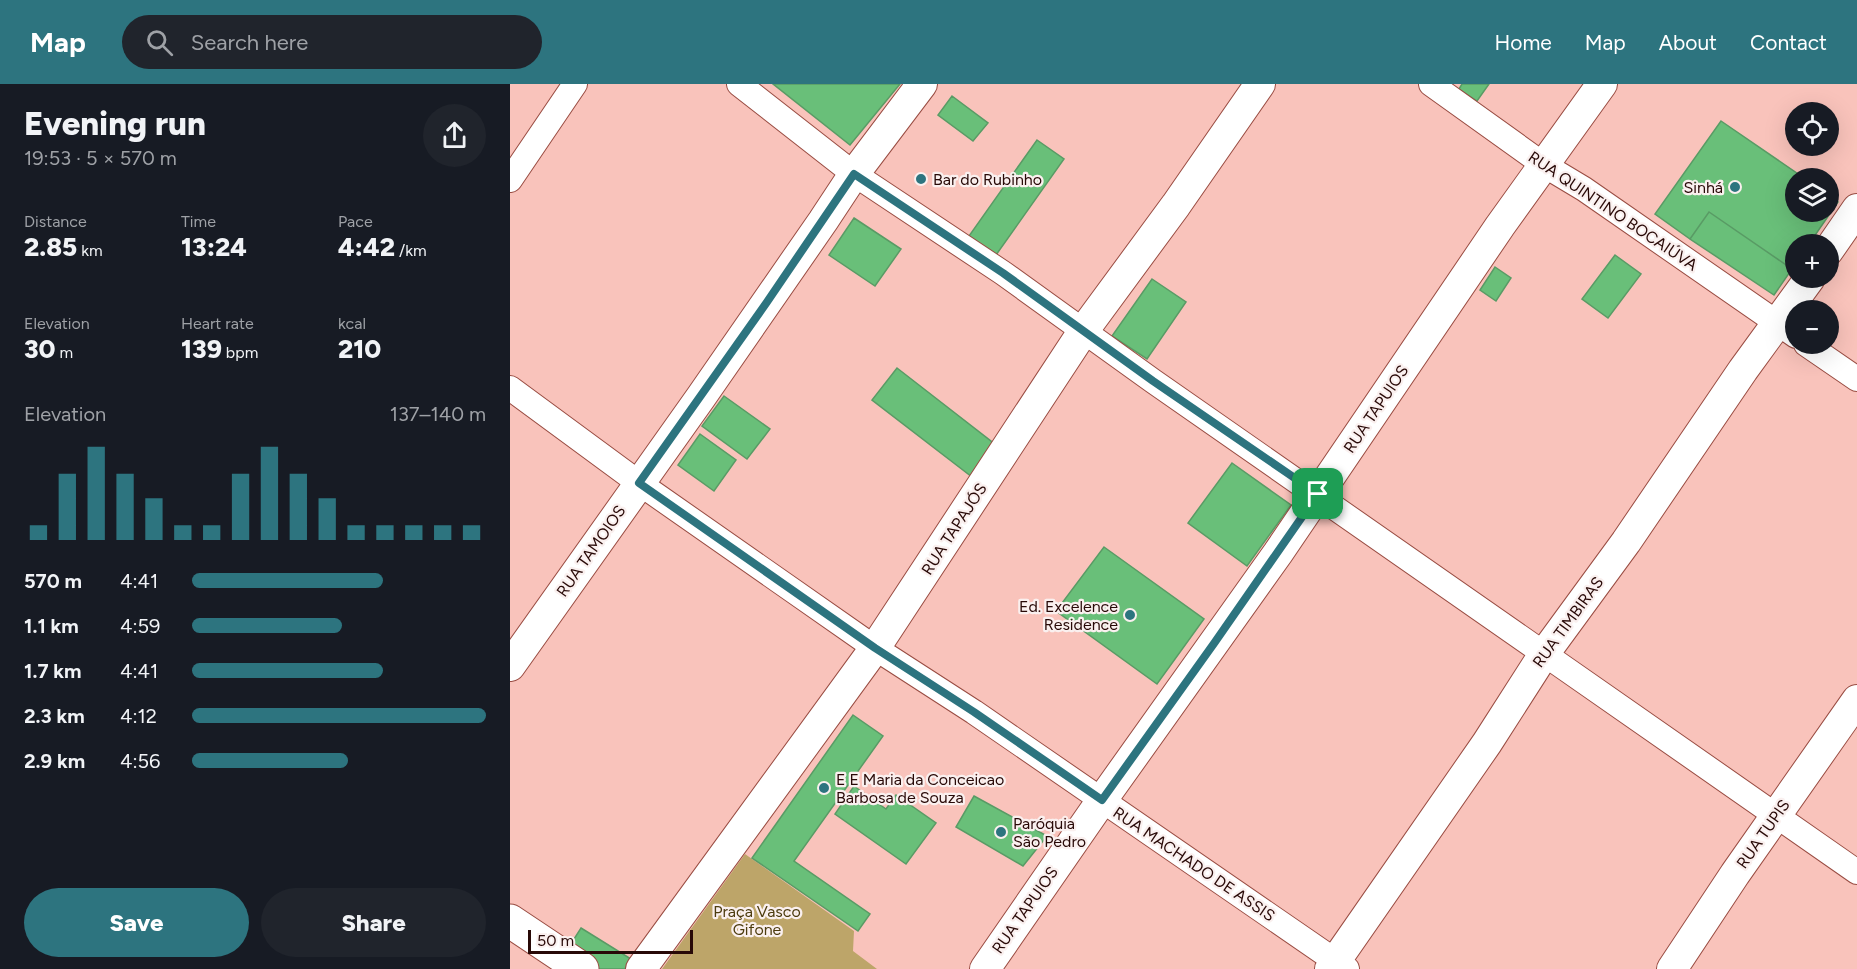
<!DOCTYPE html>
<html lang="en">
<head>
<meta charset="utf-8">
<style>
	body { margin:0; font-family:Figtree,sans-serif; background:#20242c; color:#f1f3f6; height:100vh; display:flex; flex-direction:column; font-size:22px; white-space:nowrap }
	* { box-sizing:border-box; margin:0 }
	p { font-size:20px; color:#9ea1a6 }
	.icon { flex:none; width:33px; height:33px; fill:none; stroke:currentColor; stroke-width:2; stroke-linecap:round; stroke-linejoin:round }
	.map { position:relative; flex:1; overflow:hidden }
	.details { display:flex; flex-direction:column; background:#171b24; width:510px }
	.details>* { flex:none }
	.buttons { position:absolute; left:1275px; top:18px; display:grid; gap:12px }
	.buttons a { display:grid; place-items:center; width:54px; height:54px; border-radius:50%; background:#171b24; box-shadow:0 6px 24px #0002; font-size:30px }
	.scale { position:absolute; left:18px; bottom:15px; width:165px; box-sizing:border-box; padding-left:6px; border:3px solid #280907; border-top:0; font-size:16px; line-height:21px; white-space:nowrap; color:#280907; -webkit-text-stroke:4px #faf0ef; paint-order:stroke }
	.pin { position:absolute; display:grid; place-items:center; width:51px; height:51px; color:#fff; margin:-26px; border-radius:12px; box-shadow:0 3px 9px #0006 }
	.round { display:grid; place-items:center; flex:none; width:63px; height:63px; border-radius:32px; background:#20242c }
	.head { display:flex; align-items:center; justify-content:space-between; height:102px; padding:0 24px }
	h1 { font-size:33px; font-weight:800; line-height:45px }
	.metrics { display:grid; grid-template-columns:repeat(3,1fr); gap:9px; height:102px; padding:6px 24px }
	.metrics div { display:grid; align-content:center }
	.metrics b { font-size:26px; font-weight:800 }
	.metrics small { font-size:16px; font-weight:400 }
	.metrics p { font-size:16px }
	.chart { height:168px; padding:12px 24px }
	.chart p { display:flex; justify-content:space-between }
	.chart svg { width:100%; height:108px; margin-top:6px; stroke:#2d747f; stroke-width:6 }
	.button { display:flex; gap:12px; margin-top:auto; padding:12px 24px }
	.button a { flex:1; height:69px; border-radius:36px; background:#2d747f; color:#fff; font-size:24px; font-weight:800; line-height:69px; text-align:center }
	.button a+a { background:#20242c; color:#f1f3f6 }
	ul { padding:0 24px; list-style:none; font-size:20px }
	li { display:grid; grid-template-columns:96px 72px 1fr; align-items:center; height:45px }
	li i { height:15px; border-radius:8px; background:#2d747f }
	header { display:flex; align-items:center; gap:36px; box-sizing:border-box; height:84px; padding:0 30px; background:#2d747f; color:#fff }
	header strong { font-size:28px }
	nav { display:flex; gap:33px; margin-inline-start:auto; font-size:21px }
	.search { width:420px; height:54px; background:#20242c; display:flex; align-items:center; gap:15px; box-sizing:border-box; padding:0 21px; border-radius:33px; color:#9ea1a6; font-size:22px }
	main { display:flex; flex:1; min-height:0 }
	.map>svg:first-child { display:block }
</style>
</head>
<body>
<header>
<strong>Map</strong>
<div class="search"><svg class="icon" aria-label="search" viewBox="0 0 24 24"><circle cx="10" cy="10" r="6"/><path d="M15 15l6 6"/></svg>Search here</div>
<nav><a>Home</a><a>Map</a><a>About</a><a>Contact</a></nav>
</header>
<main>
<section class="details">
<div class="head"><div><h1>Evening run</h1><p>19:53 · 5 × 570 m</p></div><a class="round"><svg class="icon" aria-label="share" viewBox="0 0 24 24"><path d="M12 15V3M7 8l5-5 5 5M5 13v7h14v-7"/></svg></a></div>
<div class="metrics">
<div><p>Distance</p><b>2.85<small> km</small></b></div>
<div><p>Time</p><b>13:24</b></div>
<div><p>Pace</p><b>4:42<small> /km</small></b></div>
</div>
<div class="metrics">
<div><p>Elevation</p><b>30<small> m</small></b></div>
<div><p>Heart rate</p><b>139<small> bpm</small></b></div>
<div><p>kcal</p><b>210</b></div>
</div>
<div class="chart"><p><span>Elevation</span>137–140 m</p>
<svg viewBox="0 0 160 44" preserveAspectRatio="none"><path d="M5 44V38M15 44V17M25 44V6M35 44V17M45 44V27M55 44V38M65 44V38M75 44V17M85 44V6M95 44V17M105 44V27M115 44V38M125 44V38M135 44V38M145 44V38M155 44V38"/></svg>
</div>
<ul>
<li><b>570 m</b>4:41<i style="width:65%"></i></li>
<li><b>1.1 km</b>4:59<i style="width:51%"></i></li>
<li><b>1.7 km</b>4:41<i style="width:65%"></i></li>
<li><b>2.3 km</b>4:12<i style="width:100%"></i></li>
<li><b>2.9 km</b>4:56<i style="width:53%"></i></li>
</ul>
<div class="button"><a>Save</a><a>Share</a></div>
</section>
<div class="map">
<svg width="1347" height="885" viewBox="0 0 1347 885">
	<rect width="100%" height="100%" fill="#f9c3bb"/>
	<path fill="#bda569" d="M235 770 344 847 343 867 367 885H152Z"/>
	<path fill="#69bf79" stroke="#599b65" stroke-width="1.5" d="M263 0H390L340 61Z
		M952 0H979L967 17 949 5Z
		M442 12 478 39 463 57 428 31Z
		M1211 37 1294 94H1286V128H1318V111L1328 118 1299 160H1286V180L1282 185 1199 128 1180 155 1145 130Z
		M527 56 554 75 486 171 459 152Z
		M1199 128 1282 185 1264 211 1180 155Z
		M344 134 391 165 365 202 319 171Z
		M1105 171 1131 190 1098 234 1072 215Z
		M985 183 1001 194 986 217 970 206Z
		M642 195 676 218 637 275 602 252Z
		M387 284 486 361 462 393 362 316Z
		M214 312 260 345 237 375 192 342Z
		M190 350 226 376 204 407 168 381Z
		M722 379 781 421 737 482 678 439Z
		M594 463 694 535 647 600 546 527Z
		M343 631 373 652 284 777 360 830 348 847 242 774Z
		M344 702 376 725 386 711 426 739 396 780 325 730Z
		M464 712 537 752 513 782 446 743Z
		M71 844 121 875 115 885H88L57 866Z"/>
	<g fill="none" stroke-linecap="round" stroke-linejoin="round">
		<g stroke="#994c42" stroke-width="26">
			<path id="minor" d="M229 0 344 90 493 189 643 297 1347 788
				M921 0 1034 81 1074 105 1286 252
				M0 96 65 0
				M1296 260 1347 295
				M0 304 129 399 365 564 464 628 837 885"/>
		</g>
		<g stroke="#994c42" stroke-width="32">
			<path id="tertiary" d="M1318 167 1347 125
				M0 582 191 313 313 137 344 90 412 0
				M131 885 365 564 574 246 666 121 750 0
				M475 885 592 716 768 469 990 142 1092 0
				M820 885 977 659 1034 570 1116 458 1233 286 1300 194
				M1162 885 1225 790 1347 616"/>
		</g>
		<g stroke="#994c42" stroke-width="35">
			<path id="secondary" d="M0 837 72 885"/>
		</g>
		<use href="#minor" stroke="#fff" stroke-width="24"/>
		<use href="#tertiary" stroke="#fff" stroke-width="30"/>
		<use href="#secondary" stroke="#fff" stroke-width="33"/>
	</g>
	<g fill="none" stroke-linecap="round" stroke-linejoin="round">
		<g stroke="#fff" stroke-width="12">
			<path id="route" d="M344 90 493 189 643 297 808 410 705 558 592 716 464 628 365 564 129 399 257 218Z"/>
		</g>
		<use href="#route" stroke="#2d747f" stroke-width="8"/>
	</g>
	<g fill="#2d747f" stroke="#faf0ef" stroke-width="2">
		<circle cx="411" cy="95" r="6"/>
		<circle cx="1225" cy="103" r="6"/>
		<circle cx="620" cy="531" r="6"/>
		<circle cx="314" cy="704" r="6"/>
		<circle cx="491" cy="748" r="6"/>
	</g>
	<g text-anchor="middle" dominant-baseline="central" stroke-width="4.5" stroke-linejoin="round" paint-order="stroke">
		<g font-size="16" fill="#280907" stroke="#faf0ef" text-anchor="start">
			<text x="423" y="95">Bar do Rubinho</text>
			<text x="1213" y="103" text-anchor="end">Sinhá</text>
			<text x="608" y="522" text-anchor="end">Ed. Excelence<tspan x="608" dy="18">Residence</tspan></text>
			<text x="326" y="695">E E Maria da Conceicao<tspan x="326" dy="18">Barbosa de Souza</tspan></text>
			<text x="503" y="739">Paróquia<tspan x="503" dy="18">São Pedro</tspan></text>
		</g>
		<g font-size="16" fill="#280907" stroke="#faf0ef">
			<text transform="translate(1103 127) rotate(34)">RUA QUINTINO BOCAIÚVA</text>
			<text transform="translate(866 325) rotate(-56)">RUA TAPUIOS</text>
			<text transform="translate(444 445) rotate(-57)">RUA TAPAJÓS</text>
			<text transform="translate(81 467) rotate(-55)">RUA TAMOIOS</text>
			<text transform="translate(1058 538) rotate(-54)">RUA TIMBIRAS</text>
			<text transform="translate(1253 750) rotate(-55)">RUA TUPIS</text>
			<text transform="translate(684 780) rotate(34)">RUA MACHADO DE ASSIS</text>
			<text transform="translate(515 826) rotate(-55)">RUA TAPUIOS</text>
		</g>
		<g font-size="16" fill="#4d3c0f" stroke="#faf0ef">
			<text x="247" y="827">Praça Vasco<tspan x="247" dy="18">Gifone</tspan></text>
		</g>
	</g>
</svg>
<div class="buttons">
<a><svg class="icon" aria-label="locate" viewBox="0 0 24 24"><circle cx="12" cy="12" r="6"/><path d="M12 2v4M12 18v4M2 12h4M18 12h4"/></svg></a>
<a><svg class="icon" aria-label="layers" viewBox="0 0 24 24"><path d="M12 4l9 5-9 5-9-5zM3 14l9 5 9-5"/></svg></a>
<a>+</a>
<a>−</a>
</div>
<div class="scale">50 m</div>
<div class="pin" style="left:808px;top:410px;background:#1e9e55"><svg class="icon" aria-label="arrive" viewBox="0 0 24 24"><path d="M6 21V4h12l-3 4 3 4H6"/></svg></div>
</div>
</main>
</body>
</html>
